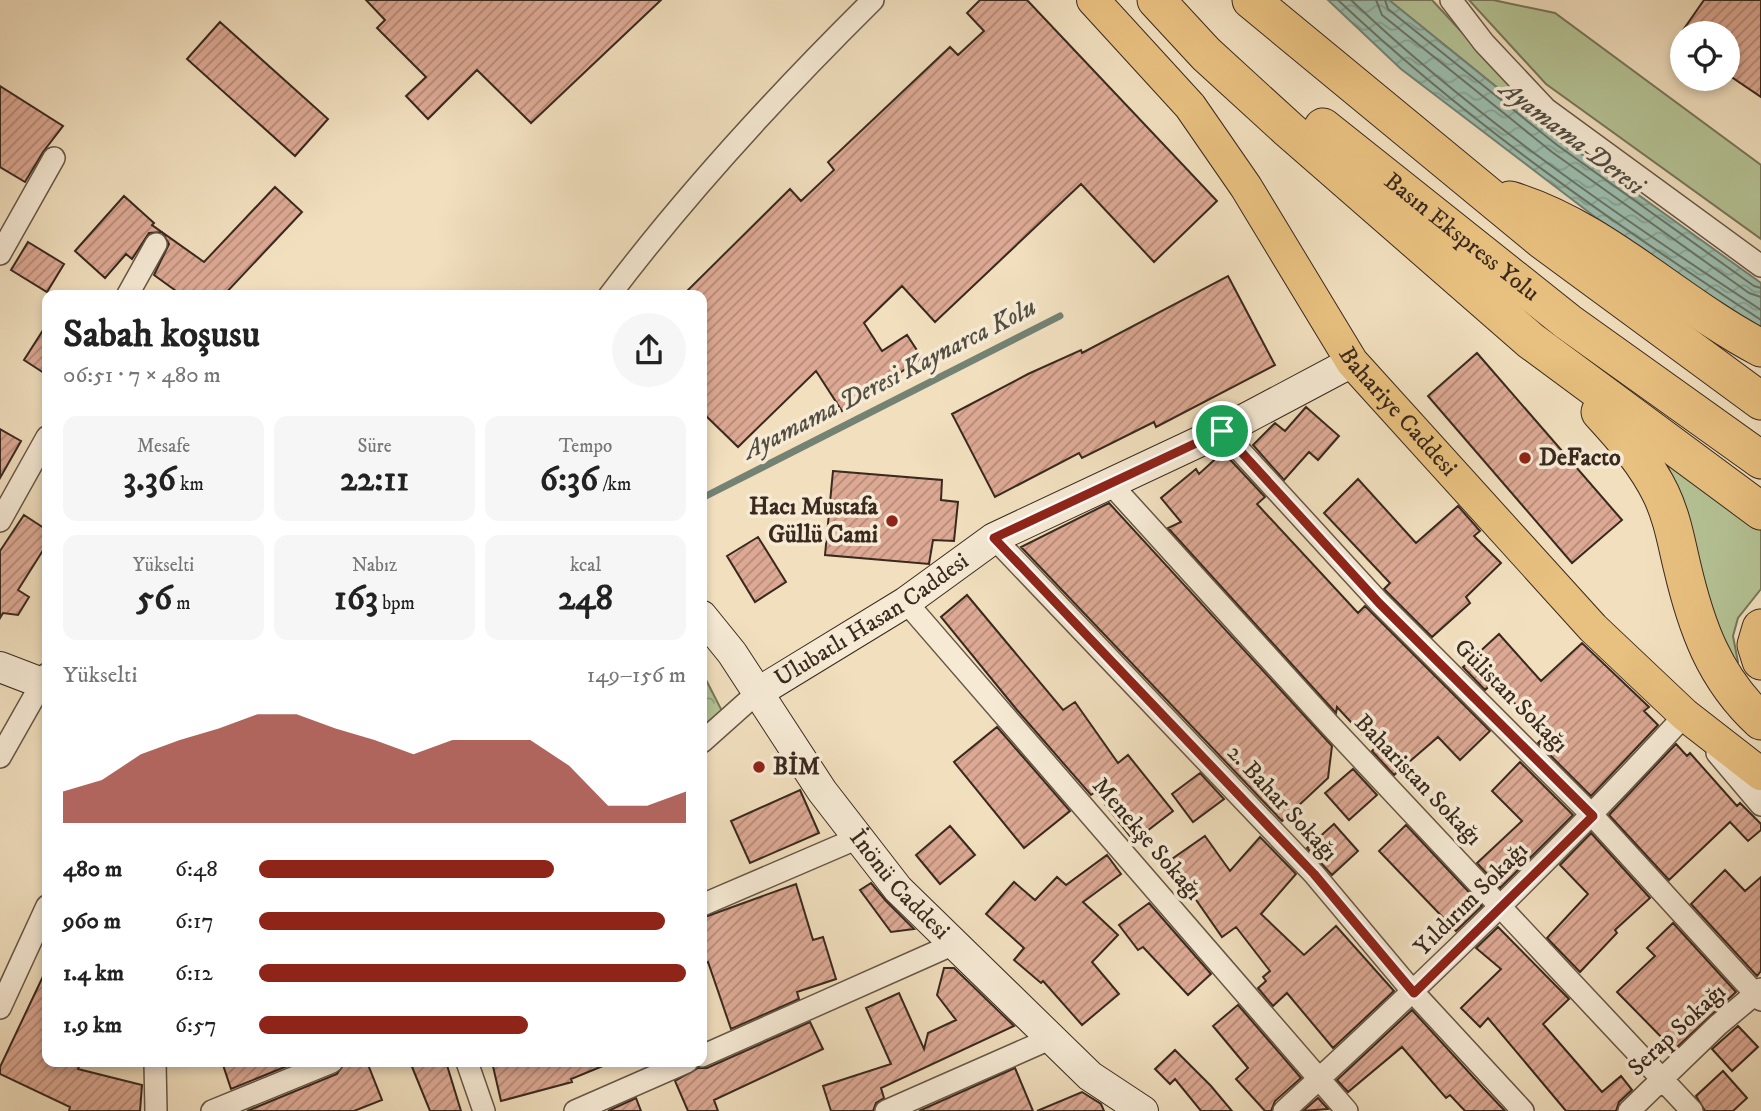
<!DOCTYPE html>
<html lang="tr">
<head>
<meta charset="utf-8">
<style>
	body { margin:0; font-family:"IM FELL DW Pica",serif; background:#f6f6f6; color:#222; height:100vh; display:flex; flex-direction:column; font-size:26px; white-space:nowrap }
	* { box-sizing:border-box; margin:0 }
	p { font-size:23px; color:#767676 }
	.icon { flex:none; width:38px; height:38px; fill:none; stroke:currentColor; stroke-width:2; stroke-linecap:round; stroke-linejoin:round }
	.map { position:relative; flex:1; overflow:hidden }
	.drawer { position:absolute; left:42px; top:290px; width:665px; height:777px; display:flex; flex-direction:column; background:#fff; border-radius:14px; box-shadow:0 4px 10px #0003 }
	.drawer>* { flex:none }
	.controls { position:absolute; left:1670px; top:21px; display:grid; gap:14px }
	.controls a { display:grid; place-items:center; width:70px; height:70px; border-radius:50%; background:#fff; box-shadow:0 4px 10px #0003; font-size:35px }
	.pin { position:absolute; display:grid; place-items:center; width:60px; height:60px; color:#fff; margin:-30px; border:4px solid #fff; border-radius:50%; box-shadow:0 2px 7px #0007 }
	.round { display:grid; place-items:center; flex:none; width:74px; height:74px; border-radius:37px; background:#f6f6f6 }
	.head { display:flex; align-items:center; justify-content:space-between; height:119px; padding:0 21px }
	h1 { font-size:38px; font-weight:700; line-height:52px }
	.stats { display:grid; grid-template-columns:repeat(3,1fr); gap:10px; height:119px; padding:7px 21px }
	.stats div { display:grid; align-content:center; border-radius:14px; background:#f6f6f6; text-align:center }
	.stats b { font-size:35px; font-weight:700 }
	.stats small { font-size:19px; font-weight:400 }
	.stats p { font-size:19px }
	.chart { height:196px; padding:14px 21px }
	.chart p { display:flex; justify-content:space-between }
	.chart svg { width:100%; height:126px; margin-top:7px; fill:#8f2418; opacity:.7 }
	ul { padding:0 21px; list-style:none; font-size:23px }
	li { display:grid; grid-template-columns:112px 84px 1fr; align-items:center; height:52px }
	li i { height:18px; border-radius:9px; background:#8f2418 }
	.map>svg:first-child { display:block }
</style>
</head>
<body>
<div class="map">
<svg width="1761" height="1111" viewBox="0 0 1761 1111">
	<defs>
		<pattern id="park-crowns" width="20" height="18" patternUnits="userSpaceOnUse" patternTransform="scale(1.75)"><rect width="20" height="18" fill="#b5c395"/><path d="M2 6a3 3 0 1 1 6 0M12 15a3 3 0 1 1 6 0" fill="none" stroke="#949e79"/></pattern>
		<pattern id="water-waves" width="16" height="10" patternUnits="userSpaceOnUse" patternTransform="scale(1.75)"><rect width="16" height="10" fill="#9bbdad"/><path d="M0 5q4-4 8 0t8 0" fill="none" stroke="#86a294"/></pattern>
		<pattern id="building-hatch" width="6" height="6" patternUnits="userSpaceOnUse" patternTransform="scale(1.75)"><rect width="6" height="6" fill="#dda994"/><path d="M-1 1l2-2M0 6l6-6M5 7l2-2" fill="none" stroke="#b48a78"/></pattern>
	</defs>
	<rect width="100%" height="100%" fill="#f1dfbe"/>
	<filter id="stains"><feTurbulence type="fractalNoise" baseFrequency=".00286" numOctaves="4"/><feColorMatrix values="0 0 0 0 .2 0 0 0 0 .09 0 0 0 0 .02 0 0 0 .5 -.17"/></filter>
	<radialGradient id="worn" r=".72"><stop offset=".6" stop-color="#630" stop-opacity="0"/><stop offset="1" stop-color="#630" stop-opacity=".3"/></radialGradient>
	<path fill="#b5c395" stroke="#77765a" stroke-width="2" d="M1389 0H1432L1562 140 1390 1Z
		M1469 0H1493L1555 13 1761 165V239L1546 84Z
		M1666 461 1761 526V589L1738 618 1733 636 1738 662 1729 669 1685 515Z"/>
	<path fill="url(#park-crowns)" stroke="#77765a" stroke-width="2" d="M702 672 722 711 702 732Z"/>
	<path fill="url(#water-waves)" stroke="#748274" stroke-width="2" d="M1328 0H1389L1562 140 1761 283V329L1620 236 1401 69Z"/>
	<g fill="none" stroke-linecap="round" stroke-linejoin="round">
		<path stroke="#6a7366" stroke-width="2" d="M1338 0C1467 122 1613 223 1761 320
			M1351 0C1475 118 1618 216 1761 310
			M1376 0 1382 15 1552 152 1749 293 1761 297
			M1385 0 1388 9 1557 145 1754 286 1761 288"/>
		<path stroke="#748274" stroke-width="7" d="M702 498 1060 316"/>
	</g>
	<path fill="url(#building-hatch)" stroke="#39291e" stroke-width="2" d="M366 0H661L531 123 477 70 428 119 406 96 426 77 377 28 385 20Z
		M980 0H1027L1217 201 1154 262 1081 184 935 322 902 286 864 323 882 351 907 335 922 358 842 411 816 371 738 447 702 412V296H682L790 189 801 201 834 170 828 162 950 47 958 55 984 31 967 13Z
		M1704 0H1761V97L1727 74V33H1681Z
		M220 22 328 119 295 156 187 59Z
		M0 86 63 126 43 152 25 182 0 167Z
		M275 187 302 212 223 296H183L154 275 169 244 162 232 149 233 132 259 126 254 105 278 75 251 124 196 154 223 152 225 204 262Z
		M28 242 64 264 47 292 11 270Z
		M1228 276 1275 365 1156 427 1154 422 1082 458 1079 453 995 497 952 414 1028 374 1081 350 1082 353Z
		M47 324V375L24 360Z
		M1477 353 1622 520 1572 563 1428 396Z
		M1306 407 1339 436 1318 460 1309 452 1284 480 1253 445 1275 423 1285 431Z
		M0 429 21 441 0 478Z
		M1223 452 1265 497 1257 504 1358 613 1365 606 1490 731 1460 760 1438 737 1394 775 1372 751 1375 748 1337 707 1336 713 1168 528 1181 522 1161 498 1196 469 1199 474Z
		M833 471 942 480 941 500 958 502 954 541 933 540 929 564 825 555Z
		M1358 479 1416 543 1458 506 1480 531 1474 536 1501 563 1466 597 1470 603 1432 637 1384 589 1390 583 1324 513Z
		M1109 503 1332 746 1328 778 1282 821 1021 547Z
		M24 515 47 530V544L18 590 29 597 18 615 3 613 0 618V551Z
		M758 537 786 582 755 602 727 556Z
		M967 595 1063 710 1075 702 1118 763 1128 755 1173 811 1134 841 1095 792 1091 795 1017 710 941 617Z
		M1499 634 1541 681 1582 643 1649 707 1644 711 1658 725 1591 796 1538 743 1542 739 1522 716 1525 714 1494 682 1485 690 1463 667Z
		M997 727 1070 811 1024 848 954 762Z
		M1676 744 1687 756 1690 753 1737 806 1740 803 1761 824V830L1748 841 1730 822 1669 880 1609 815Z
		M1520 762 1573 815 1500 888 1477 863 1522 821 1492 791Z
		M1353 769 1377 795 1349 820 1325 793Z
		M1200 773 1224 799 1193 822 1172 794Z
		M800 790 819 833 750 863 731 821Z
		M1334 824 1358 851 1332 875 1307 848Z
		M1406 825 1482 906 1456 931 1379 851Z
		M950 826 975 855 940 884 916 855Z
		M1591 833 1650 898 1615 930 1617 933 1580 972 1547 938 1588 894 1560 865Z
		M1205 836 1230 871 1260 837 1296 874 1261 914 1304 955 1336 926 1394 991 1333 1048 1287 993 1273 1006 1258 988 1266 981 1263 977 1270 971 1236 927 1222 937 1169 861Z
		M1107 855 1121 874 1083 902 1118 935 1092 962 1119 994 1082 1025 1043 981 1041 983 1014 960 1024 948 986 914 1014 882 1035 900 1057 877 1066 885Z
		M1725 870 1745 891 1761 877V971L1757 976 1691 904Z
		M871 883 886 901 914 929 891 932 860 890Z
		M796 884 813 940 823 937 836 979 797 992 799 999 731 1029 708 962 702 964V918Z
		M1149 903 1211 974 1188 995 1143 947 1138 950 1119 925Z
		M1673 923 1736 992 1674 1050 1617 992 1655 956 1647 948Z
		M1498 927 1569 999 1543 1024 1602 1092 1621 1076 1632 1090 1619 1102 1616 1111H1566L1488 1018 1480 1027 1461 1008 1501 969 1476 948Z
		M47 968V1062H81L78 1069 142 1085 140 1111H69L70 1107 0 1074V1067Z
		M944 968H954L1014 1026 881 1088 884 1098 876 1103 873 1111H831L823 1086 891 1064 866 1008 899 993 924 1049 928 1033 956 1020 937 995Z
		M1238 1005 1301 1078 1275 1101 1271 1111H1265L1236 1079 1248 1068 1213 1026Z
		M1412 1010 1485 1090 1505 1111H1465L1450 1095 1446 1098 1402 1047 1348 1092 1337 1080Z
		M810 1022 823 1049 714 1100 718 1111H688L675 1081 698 1068H707Z
		M1738 1026 1758 1047 1732 1071 1712 1049Z
		M1175 1050 1211 1086 1232 1111H1201L1175 1079 1170 1084 1155 1069Z
		M222 1062H297L231 1089Z
		M345 1062H367L382 1100 354 1111H247L337 1074Z
		M410 1062H446L461 1111H430Z
		M492 1062H610V1063L571 1079 572 1082 501 1101Z
		M1015 1068 1033 1111H919Z
		M1723 1071 1747 1098 1733 1111H1705L1696 1096Z
		M1082 1092 1101 1104 1104 1111H1037Z
		M636 1098 641 1111H608Z
		M1318 1098 1328 1109 1303 1111Z"/>
	<g fill="none" stroke-linecap="round" stroke-linejoin="round">
		<g stroke="#675646" stroke-width="24">
			<path id="minor" d="M1451 0 1484 43 1546 109 1761 266
				M0 254 54 158
				M127 296 156 244
				M609 296C689 190 779 93 873 0
				M1222 431 1379 602 1593 816 1761 1000
				M1109 482 1328 723 1692 1111
				M0 521 47 437
				M994 538 1314 874 1414 993 1523 1111
				M906 602 1347 1111
				M702 742 757 693
				M1717 753 1761 805
				M0 757 47 674
				M702 905 858 838
				M0 1008 47 906
				M702 1056 954 944
				M155 1062 156 1111
				M467 1062 484 1111
				M212 1111 332 1062
				M575 1111 687 1062
				M886 1111 1052 1038
				M1284 1111C1423 984 1558 854 1685 715L1692 723
				M1629 1111 1718 1025 1761 989"/>
		</g>
		<g stroke="#39291e" stroke-width="32">
			<g id="secondary">
				<path id="s1" d="M702 616 732 653 822 791 898 889 1090 1076 1143 1111"/>
				<path d="M0 667 47 685"/>
				<path id="s2" d="M757 693 906 602 994 538 1222 431 1352 362"/>
			</g>
		</g>
		<g stroke="#39291e" stroke-width="34">
			<g id="primary">
				<path id="s3" d="M1093 0 1190 106 1246 187 1352 362 1593 628 1685 715 1761 774"/>
			</g>
		</g>
		<g stroke="#39291e" stroke-width="39">
			<g id="motorway">
				<path d="M1156 0 1206 54 1288 129 1531 341 1761 511"/>
				<path d="M1251 0 1542 240 1761 401"/>
				<path id="s4" d="M1323 127 1568 322 1761 460"/>
				<path d="M1510 200C1603 228 1675 303 1761 348"/>
				<path d="M1600 412C1623 437 1646 463 1661 494 1672 517 1676 541 1682 566 1696 626 1714 678 1761 721"/>
				<path d="M1761 628 1756 645 1761 661"/>
			</g>
		</g>
		<use href="#minor" stroke="#f6ead5" stroke-width="21"/>
		<use href="#secondary" stroke="#f6ead5" stroke-width="30"/>
		<use href="#primary" stroke="#e8c07f" stroke-width="32"/>
		<use href="#motorway" stroke="#e8c07f" stroke-width="37"/>
	</g>
	<g fill="none" stroke-linecap="round" stroke-linejoin="round">
		<g stroke="#fff" stroke-width="14">
			<path id="route" d="M1222 431 1379 603 1593 816 1414 993 1314 874 994 538Z"/>
		</g>
		<use href="#route" stroke="#8f2418" stroke-width="9"/>
	</g>
	<g fill="#8f2418" stroke="#f6ead5" stroke-width="2.5">
		<circle cx="1525" cy="458" r="7"/>
		<circle cx="892" cy="521" r="7"/>
		<circle cx="759" cy="767" r="7"/>
	</g>
	<g text-anchor="middle" dominant-baseline="central" stroke-width="7" stroke-linejoin="round" paint-order="stroke">
		<g font-size="24" fill="#39291e" stroke="#f6ead5">
			<text stroke="none"><textPath href="#s4" startOffset="177">Basın Ekspress Yolu</textPath></text>
			<text stroke="none"><textPath href="#s3" startOffset="514">Bahariye Caddesi</textPath></text>
			<text stroke="none"><textPath href="#s2" startOffset="136">Ulubatlı Hasan Caddesi</textPath></text>
			<text transform="translate(1511 696) rotate(45)">Gülistan Sokağı</text>
			<text transform="translate(1418 780) rotate(46)">Baharistan Sokağı</text>
			<text transform="translate(1282 803) rotate(47)">2. Bahar Sokağı</text>
			<text transform="translate(1147 839) rotate(49)">Menekşe Sokağı</text>
			<text stroke="none"><textPath href="#s1" startOffset="334">İnönü Caddesi</textPath></text>
			<text transform="translate(1471 899) rotate(-45)">Yıldırım Sokağı</text>
			<text transform="translate(1677 1030) rotate(-43)">Serap Sokağı</text>
		</g>
		<g font-size="24" font-weight="bold" fill="#39291e" stroke="#f6ead5" text-anchor="start">
			<text x="1539" y="458">DeFacto</text>
			<text x="878" y="507" text-anchor="end">Hacı Mustafa<tspan x="878" dy="28">Güllü Cami</tspan></text>
			<text x="773" y="767">BİM</text>
		</g>
		<g font-size="26" font-style="italic" fill="#524e42" stroke="#f6ead5">
			<text transform="translate(1572 138) rotate(37)">Ayamama Deresi</text>
			<text transform="translate(890 379) rotate(-27)">Ayamama Deresi Kaynarca Kolu</text>
		</g>
	</g>
	<rect width="100%" height="100%" filter="url(#stains)"/>
	<rect width="100%" height="100%" fill="url(#worn)"/>
</svg>
<div class="controls">
<a><svg class="icon" aria-label="locate" viewBox="0 0 24 24"><circle cx="12" cy="12" r="6"/><path d="M12 2v4M12 18v4M2 12h4M18 12h4"/></svg></a>
</div>
<div class="pin" style="left:1222px;top:431px;background:#1e9e55"><svg class="icon" aria-label="arrive" viewBox="0 0 24 24"><path d="M6 21V4h12l-3 4 3 4H6"/></svg></div>
<section class="drawer">
<div class="head"><div><h1>Sabah koşusu</h1><p>06:51 · 7 × 480 m</p></div><a class="round"><svg class="icon" aria-label="share" viewBox="0 0 24 24"><path d="M12 15V3M7 8l5-5 5 5M5 13v7h14v-7"/></svg></a></div>
<div class="stats">
<div><p>Mesafe</p><b>3.36<small> km</small></b></div>
<div><p>Süre</p><b>22:11</b></div>
<div><p>Tempo</p><b>6:36<small> /km</small></b></div>
</div>
<div class="stats">
<div><p>Yükselti</p><b>56<small> m</small></b></div>
<div><p>Nabız</p><b>163<small> bpm</small></b></div>
<div><p>kcal</p><b>248</b></div>
</div>
<div class="chart"><p><span>Yükselti</span>149–156 m</p>
<svg viewBox="0 0 160 44" preserveAspectRatio="none"><path d="M0 44V33L10 29L20 20L30 15L40 11L50 6L60 6L70 11L80 15L90 20L100 15L110 15L120 15L130 24L140 38L150 38L160 33V44z"/></svg>
</div>
<ul>
<li><b>480 m</b>6:48<i style="width:69%"></i></li>
<li><b>960 m</b>6:17<i style="width:95%"></i></li>
<li><b>1.4 km</b>6:12<i style="width:100%"></i></li>
<li><b>1.9 km</b>6:57<i style="width:63%"></i></li>
</ul>
</section>
</div>
</body>
</html>
